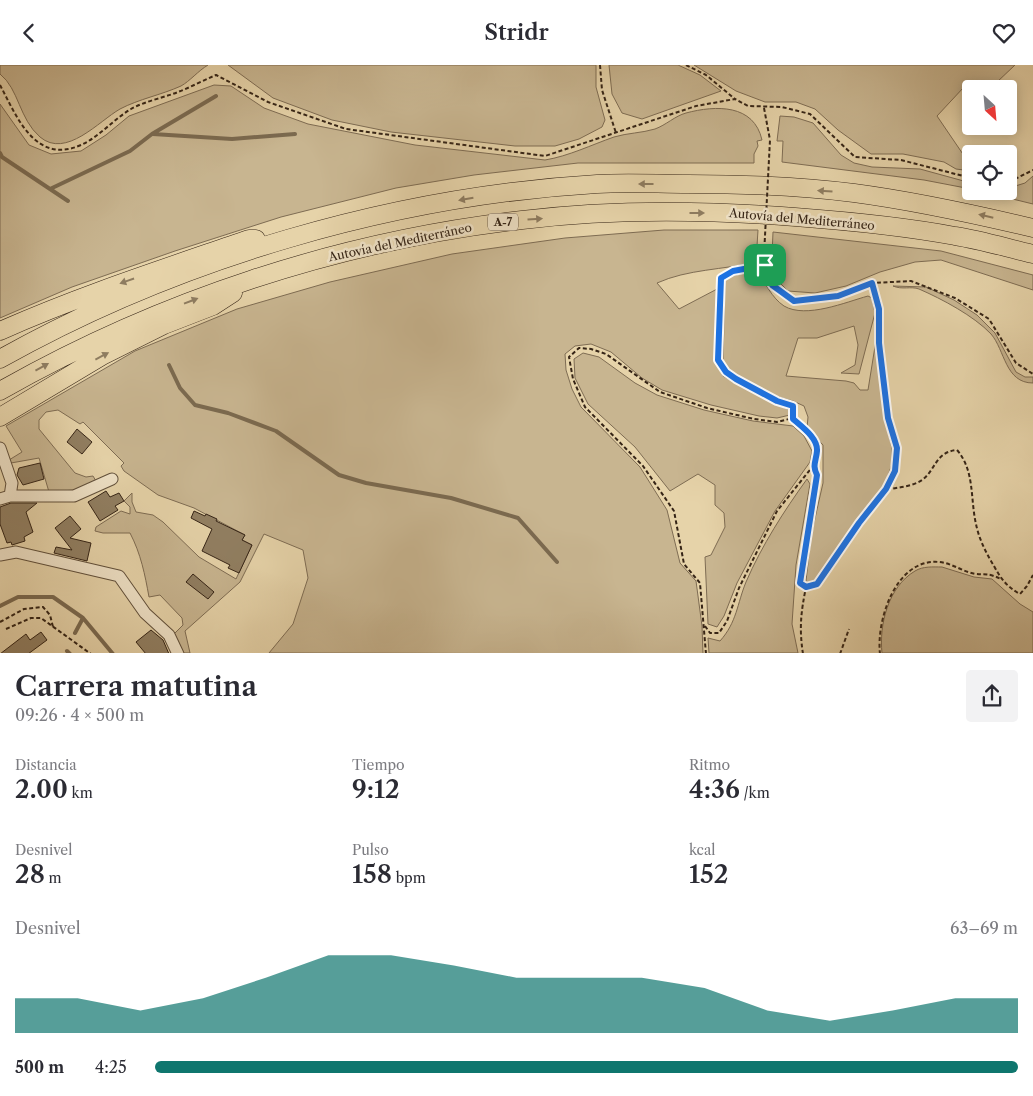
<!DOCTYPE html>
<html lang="es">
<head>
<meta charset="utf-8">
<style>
	body { margin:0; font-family:"Libre Caslon Text",serif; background:#f2f2f3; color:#2b2b33; height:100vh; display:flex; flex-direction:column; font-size:19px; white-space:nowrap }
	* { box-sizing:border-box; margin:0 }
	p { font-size:16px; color:#7c7c81 }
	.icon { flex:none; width:28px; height:28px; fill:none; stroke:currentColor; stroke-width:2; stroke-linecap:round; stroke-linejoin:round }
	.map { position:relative; height:588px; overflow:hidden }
	.drawer { display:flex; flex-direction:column; background:#fff; flex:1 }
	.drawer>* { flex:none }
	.needle { width:32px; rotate:154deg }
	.fabs { position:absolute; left:962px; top:15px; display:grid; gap:10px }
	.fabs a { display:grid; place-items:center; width:55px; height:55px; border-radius:5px; background:#fff; box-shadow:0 2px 12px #0003; font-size:25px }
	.pin { position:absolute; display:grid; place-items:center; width:42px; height:42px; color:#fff; margin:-21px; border-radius:10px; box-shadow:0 2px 8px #0006 }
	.round { display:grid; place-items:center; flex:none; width:52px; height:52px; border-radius:5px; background:#f2f2f3 }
	.overview { display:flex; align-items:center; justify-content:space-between; height:85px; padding:0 15px }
	h1 { font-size:28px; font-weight:600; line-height:38px }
	.figures { display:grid; grid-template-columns:repeat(3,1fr); gap:8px; height:85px; padding:5px 15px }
	.figures div { display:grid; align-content:center }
	.figures b { font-size:25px; font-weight:600 }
	.figures small { font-size:14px; font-weight:400 }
	.figures p { font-size:14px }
	.chart { height:140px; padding:10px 15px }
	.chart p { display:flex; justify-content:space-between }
	.chart svg { width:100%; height:90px; margin-top:5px; fill:#0f766e; opacity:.7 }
	ul { padding:0 15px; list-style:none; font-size:16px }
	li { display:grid; grid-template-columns:80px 60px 1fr; align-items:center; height:38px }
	li i { height:12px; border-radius:6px; background:#0f766e }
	header { display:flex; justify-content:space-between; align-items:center; height:65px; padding:0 15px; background:#fff; font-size:22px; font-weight:600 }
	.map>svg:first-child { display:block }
</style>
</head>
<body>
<header><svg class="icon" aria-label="back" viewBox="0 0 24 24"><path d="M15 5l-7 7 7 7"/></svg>Stridr<svg class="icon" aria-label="heart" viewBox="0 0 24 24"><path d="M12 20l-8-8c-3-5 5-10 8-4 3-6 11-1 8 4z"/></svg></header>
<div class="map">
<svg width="1033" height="589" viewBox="0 0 1033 589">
	<rect width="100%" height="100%" fill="#e6d3a9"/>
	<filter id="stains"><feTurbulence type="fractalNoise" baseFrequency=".004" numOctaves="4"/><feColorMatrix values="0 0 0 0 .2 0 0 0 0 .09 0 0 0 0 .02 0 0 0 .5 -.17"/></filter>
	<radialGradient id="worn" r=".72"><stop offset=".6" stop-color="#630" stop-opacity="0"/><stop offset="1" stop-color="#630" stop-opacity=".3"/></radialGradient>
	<path fill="#c8b590" stroke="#7e6c53" d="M0 0H208C198 6 190 16 181 21 161 30 139 34 120 44 99 56 66 94 40 72 19 54 19 24 0 9Z
		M228 0H596V22L605 55 602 62 579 74 555 81H515L391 67 332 55 273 33Z
		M609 0H678L700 10 721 26 642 54 622 48 612 29Z
		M694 0H1015L996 18 964 22 937 51 971 101V106L956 104 944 97 903 89H871L838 65 815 44 796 37H765L736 26Z
		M214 20 231 21 264 43 308 59 415 80 545 95C569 91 591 80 614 72 627 68 642 68 655 64 666 60 675 51 686 48 716 40 754 39 762 75L757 76 758 81 754 89V98H578L474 110 396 123 281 152 175 186 72 222 0 253V39L29 80 51 89 81 86 106 70 129 51Z
		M780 51 794 52 813 58 841 90 854 98 872 102 920 104 971 118V124L924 115 782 97 783 76H777Z
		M1033 111V139L980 126H1009V123L1025 118Z
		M664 165H758L756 197C723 205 688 204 657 218L679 244 719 223 715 295 723 311 791 346 790 350 777 353 759 351 711 340 662 325 642 313 611 287 591 279 575 281 565 289 566 305 572 324 581 342 640 402 667 445 680 498 696 516 702 561 703 589 269 588 293 559 308 513 303 485 264 469 240 517 185 566 190 588H182L174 569 183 560 182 553 160 530 149 532C145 510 141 489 130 468H103L95 466 96 462 121 446 130 449V442L124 436 132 428V437L136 447 153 450 163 457 199 492 236 514 252 480 242 475 245 470 194 443 158 430 124 406 121 401 124 398 83 357 80 359 58 345 46 347 39 355V364L75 408 86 412 93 411 96 416 74 425 49 427 39 393 11 398 9 395 22 387 6 361 135 286 237 244 330 217 452 189 565 173Z
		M773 167 941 186 1033 210V225L941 195 915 197 880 207 846 221 815 228 788 226 778 216 772 191Z
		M758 206C765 218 772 233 784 241 806 254 846 237 868 231L872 233 875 248 859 309 841 308 855 300 858 280 854 261 817 273H798L786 311 846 316 854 318 860 325H868L877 269 885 354 892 383V399L883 425 814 517 809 519 806 516 811 471 823 418V380L807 363 808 352 804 341 793 336 778 332 738 312 729 307 723 296 725 213 743 208Z
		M893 221 926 222 954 235 977 250 995 268 1016 307 1025 312H1033V318C1005 318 1005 285 991 269 974 251 942 234 919 224 911 221 902 225 893 221Z
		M583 288 599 292 635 318 657 330 704 345 753 356 793 361 804 371 812 386 810 397 775 446 737 518 724 551 717 562 708 559 705 492 711 490 725 462 724 448 715 440V420L698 409 670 426 635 382 588 339 575 313 574 294Z
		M807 414 810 419 796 500 792 559 798 588H709L708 573 720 576C737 557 737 539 746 517 762 480 784 446 807 414Z
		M942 502 974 512 992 514 1020 539 1033 547V588H882C879 560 888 522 915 506 923 501 933 502 942 502Z"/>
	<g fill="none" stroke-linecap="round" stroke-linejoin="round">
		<path stroke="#7b6a50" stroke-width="4" d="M153 69 232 74 295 69
			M0 88 2 92 68 136
			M50 124 130 86 152 69 216 31
			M169 300 180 323 195 340 228 348 276 366 339 410 366 418 451 433 518 453 557 497
			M0 541 18 532H53L83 553 113 589
			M75 568 83 553
			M67 586 70 589"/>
	</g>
	<path fill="#917f62" stroke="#352416" d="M77 364 92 377 82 389 67 377Z
		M40 398 44 414 23 420 17 410 19 403Z
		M106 426 110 432 119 428 124 436 115 441 118 445 100 456 88 437Z
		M11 438H37L26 447 33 467 24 472 25 476 12 480 11 477 7 478 0 459V442Z
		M194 446 205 451 206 449 217 454 216 456 245 470 242 475 252 480 239 508 228 503 230 500 202 486 212 464 191 453Z
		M70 451 81 464 70 473 91 478 87 496 54 488 56 482 72 485 55 463Z
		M193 509 214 527 208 534 186 517Z
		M151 565 163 575 169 589H146L136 577Z
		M41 567 47 575 28 589H0L26 569 30 575Z"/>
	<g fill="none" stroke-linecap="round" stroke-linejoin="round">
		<g stroke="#61503b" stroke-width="13">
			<path id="minor" d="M0 383 12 418 10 431
				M0 434 10 431H74L112 414
				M0 490 16 487 119 511 145 548 169 570 178 589"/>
		</g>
		<g stroke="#352416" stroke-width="19">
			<path id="highway" d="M0 266C81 230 165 203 249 174H256
				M0 294C178 194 393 131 597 119 627 117 658 119 688 119 743 119 800 121 854 128 914 136 974 149 1033 163
				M0 326C160 235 339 176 522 155 612 144 705 145 795 152 848 156 902 161 955 171 981 175 1007 183 1033 189
				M0 352 102 291 164 260 213 241 233 228"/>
		</g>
		<path stroke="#352416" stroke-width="2" stroke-dasharray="4 2.5" stroke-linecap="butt" d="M600 0 602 25 616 68
			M686 0 706 10 735 34
			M0 20C17 52 35 100 81 80 99 72 114 54 131 44 145 36 163 33 178 27 191 22 204 15 216 10L268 37 346 64 545 91 696 41 735 34 748 41 782 42 810 49 855 92 901 95 971 113
			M764 43 770 75
			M1009 117 1033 105
			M764 190C766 216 776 222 794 236L838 231 872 218 911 216 955 233 989 254 1016 298 1033 309
			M793 353 811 370 817 385 813 401
			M887 425C897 422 912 422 922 415 936 405 935 387 957 385 975 406 970 433 976 459 979 474 986 488 994 501 1001 514 1007 522 1020 529L1027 521 1033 510
			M0 557 24 544 43 542 50 550 53 562
			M705 561 710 568H719L727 556 739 523 777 446 813 401 817 410 800 518 806 522 817 519 859 458 887 425 895 406 897 383 888 353 879 277V244L872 218
			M6 564 31 553H41L91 589
			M706 589 700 518 684 499 674 446 643 401 585 342 573 314 569 292 579 283 591 284 606 289 660 327 707 343 754 354 777 357 793 353V341L777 335 736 314 727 307 718 295 721 213 733 206 765 200
			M803 589C799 563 801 547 806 522
			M840 589 849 564
			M880 589C876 555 896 493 939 497 952 498 963 507 976 509 988 510 988 508 1001 514"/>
		<use href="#minor" stroke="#efe2c7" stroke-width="11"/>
		<use href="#highway" stroke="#e6d3a9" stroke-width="18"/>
		<path stroke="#352416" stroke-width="2" stroke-dasharray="4 2.5" stroke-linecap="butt" d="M764 190 770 75"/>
	</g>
	<defs><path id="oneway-solid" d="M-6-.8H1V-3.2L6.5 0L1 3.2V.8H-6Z" transform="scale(1.25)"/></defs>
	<g fill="#8e7c60">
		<use href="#oneway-solid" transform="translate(646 119) rotate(-180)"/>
		<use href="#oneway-solid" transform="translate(825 126) rotate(-176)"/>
		<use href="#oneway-solid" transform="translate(466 134) rotate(170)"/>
		<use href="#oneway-solid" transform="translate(697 148)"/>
		<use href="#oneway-solid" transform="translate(986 151) rotate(-167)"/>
		<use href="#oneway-solid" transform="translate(535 154) rotate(-4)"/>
		<use href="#oneway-solid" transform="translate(127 216) rotate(161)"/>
		<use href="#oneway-solid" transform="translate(191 236) rotate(-21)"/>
		<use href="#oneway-solid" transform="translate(102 291) rotate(-28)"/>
		<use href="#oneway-solid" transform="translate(42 302) rotate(-29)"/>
	</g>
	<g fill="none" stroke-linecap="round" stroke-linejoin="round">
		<g stroke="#fff" stroke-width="10">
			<path id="route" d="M765 200 772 220 794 236 838 231 872 218 879 244V278L888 353 897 383 895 406 886 424 859 458 817 519 806 522 800 518 817 410C812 400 816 397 817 386 818 373 802 362 793 354V341L777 336 736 314 726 307 718 295 721 213 733 206Z"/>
		</g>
		<use href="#route" stroke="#1a73e8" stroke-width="6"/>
	</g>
	<g text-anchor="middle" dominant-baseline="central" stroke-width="5" stroke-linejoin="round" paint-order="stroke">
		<rect fill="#efe2c7" stroke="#6d5d4b" stroke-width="1" x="488" y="148.5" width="30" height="17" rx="4"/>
		<g font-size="11" font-weight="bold" fill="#352416">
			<text x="503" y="157">A-7</text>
		</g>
		<g font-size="12" fill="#352416" stroke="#efe2c7">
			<text transform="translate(802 154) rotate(5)">Autovía del Mediterráneo</text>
			<text transform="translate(400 177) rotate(-12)">Autovía del Mediterráneo</text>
		</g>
	</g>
	<rect width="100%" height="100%" filter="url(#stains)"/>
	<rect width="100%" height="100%" fill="url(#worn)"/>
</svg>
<div class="fabs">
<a><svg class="needle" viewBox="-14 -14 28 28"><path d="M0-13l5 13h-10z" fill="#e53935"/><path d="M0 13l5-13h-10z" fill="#7c7c81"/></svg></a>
<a><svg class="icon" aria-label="locate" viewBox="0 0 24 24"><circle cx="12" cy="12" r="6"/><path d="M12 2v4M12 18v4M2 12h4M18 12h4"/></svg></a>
</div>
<div class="pin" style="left:765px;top:200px;background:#1e9e55"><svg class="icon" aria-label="arrive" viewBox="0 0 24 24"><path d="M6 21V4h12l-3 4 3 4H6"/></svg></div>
</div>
<section class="drawer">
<div class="overview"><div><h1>Carrera matutina</h1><p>09:26 · 4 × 500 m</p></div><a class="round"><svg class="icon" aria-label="share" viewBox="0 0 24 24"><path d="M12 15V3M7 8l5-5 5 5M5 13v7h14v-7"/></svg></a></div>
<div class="figures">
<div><p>Distancia</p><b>2.00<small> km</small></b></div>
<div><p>Tiempo</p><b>9:12</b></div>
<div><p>Ritmo</p><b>4:36<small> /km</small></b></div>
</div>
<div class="figures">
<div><p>Desnivel</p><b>28<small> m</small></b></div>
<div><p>Pulso</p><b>158<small> bpm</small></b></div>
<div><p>kcal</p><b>152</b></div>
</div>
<div class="chart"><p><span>Desnivel</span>63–69 m</p>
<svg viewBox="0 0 160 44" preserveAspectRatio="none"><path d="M0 44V27L10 27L20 33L30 27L40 17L50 6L60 6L70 11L80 17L90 17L100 17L110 22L120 33L130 38L140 33L150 27L160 27V44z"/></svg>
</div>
<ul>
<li><b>500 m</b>4:25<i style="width:100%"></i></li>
</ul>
</section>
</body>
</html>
